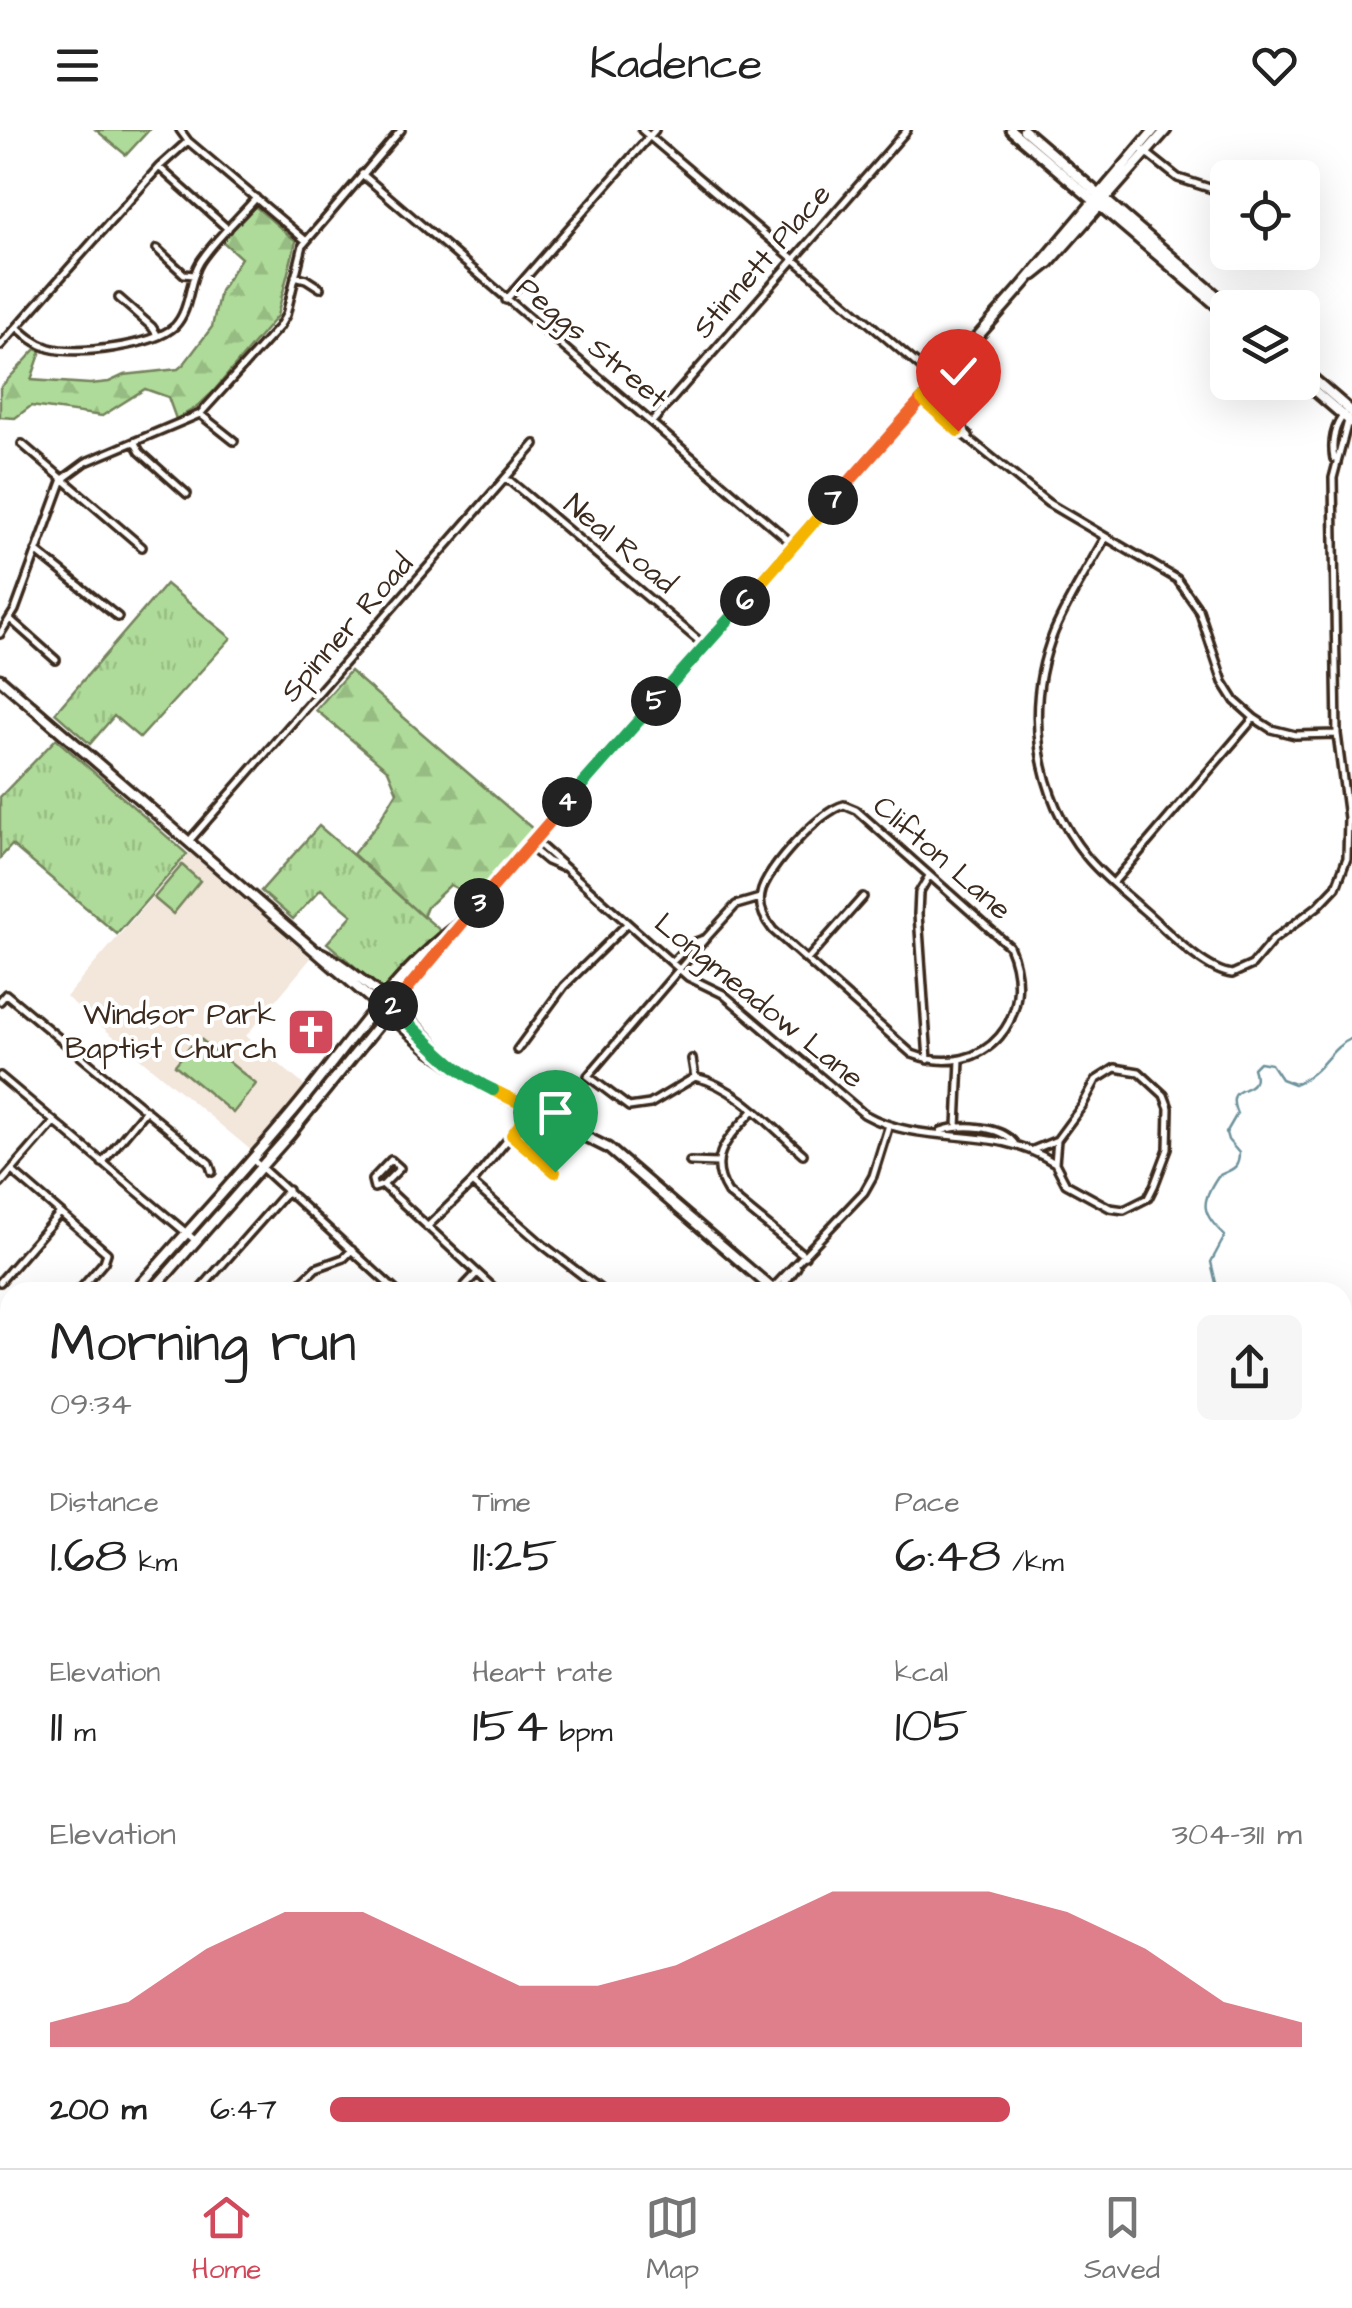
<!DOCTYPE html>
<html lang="en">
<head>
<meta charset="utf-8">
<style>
	body { margin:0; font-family:"Architects Daughter",sans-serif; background:#f6f6f6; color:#222; height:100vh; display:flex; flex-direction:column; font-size:38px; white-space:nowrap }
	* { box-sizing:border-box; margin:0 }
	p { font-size:32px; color:#767676 }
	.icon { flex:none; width:55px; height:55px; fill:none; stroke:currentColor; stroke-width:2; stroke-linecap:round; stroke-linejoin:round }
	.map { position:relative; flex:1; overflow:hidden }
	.drawer { position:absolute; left:0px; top:1152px; width:1352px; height:888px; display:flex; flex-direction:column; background:#fff; border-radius:30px 30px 0 0; box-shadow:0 10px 40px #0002 }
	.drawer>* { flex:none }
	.fabs { position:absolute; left:1210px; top:30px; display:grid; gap:20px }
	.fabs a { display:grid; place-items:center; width:110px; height:110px; border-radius:15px; background:#fff; box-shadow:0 10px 40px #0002; font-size:50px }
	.pin { position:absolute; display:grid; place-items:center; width:85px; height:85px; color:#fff; margin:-102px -42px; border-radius:50% 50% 50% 0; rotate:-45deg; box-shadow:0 0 10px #0007 }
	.pin .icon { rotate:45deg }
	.km { position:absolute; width:50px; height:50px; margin:-25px; border-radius:50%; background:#222; color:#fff; font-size:28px; line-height:50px; text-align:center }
	.round { display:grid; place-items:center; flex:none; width:105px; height:105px; border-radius:15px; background:#f6f6f6 }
	.summary { display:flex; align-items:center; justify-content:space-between; height:170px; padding:0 50px }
	h1 { font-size:55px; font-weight:600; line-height:75px }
	.stats { display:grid; grid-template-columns:repeat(3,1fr); gap:15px; height:170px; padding:10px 50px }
	.stats div { display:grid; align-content:center }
	.stats b { font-size:50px; font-weight:600 }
	.stats small { font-size:28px; font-weight:400 }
	.stats p { font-size:28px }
	.chart { height:280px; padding:20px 50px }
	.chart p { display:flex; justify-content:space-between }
	.chart svg { width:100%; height:180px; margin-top:10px; fill:#d1495b; opacity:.7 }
	ul { padding:0 50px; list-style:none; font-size:32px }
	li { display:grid; grid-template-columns:160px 120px 1fr; align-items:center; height:75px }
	li i { height:25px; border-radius:12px; background:#d1495b }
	header { display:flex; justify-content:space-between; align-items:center; height:130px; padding:0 50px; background:#fff; font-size:45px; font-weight:600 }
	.tabs { display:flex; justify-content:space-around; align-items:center; height:140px; border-top:2px solid #e0e0e0; background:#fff; font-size:28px; color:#767676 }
	.tabs a { display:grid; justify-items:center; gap:5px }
	.tabs .active { color:#d1495b }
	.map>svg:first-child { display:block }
</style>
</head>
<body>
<header><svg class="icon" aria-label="menu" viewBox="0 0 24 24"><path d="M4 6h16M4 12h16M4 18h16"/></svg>Kadence<svg class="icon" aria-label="heart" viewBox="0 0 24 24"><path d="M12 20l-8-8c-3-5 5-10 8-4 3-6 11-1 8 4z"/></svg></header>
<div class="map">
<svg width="1352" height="2038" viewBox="0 0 1352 2038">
	<defs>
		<pattern id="grass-tufts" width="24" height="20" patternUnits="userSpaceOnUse" patternTransform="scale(2.5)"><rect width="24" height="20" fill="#aedb99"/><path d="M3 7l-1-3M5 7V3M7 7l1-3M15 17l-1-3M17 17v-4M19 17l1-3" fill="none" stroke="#97bc83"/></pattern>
		<pattern id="forest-firs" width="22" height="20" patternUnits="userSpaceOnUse" patternTransform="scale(2.5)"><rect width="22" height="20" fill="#aedb99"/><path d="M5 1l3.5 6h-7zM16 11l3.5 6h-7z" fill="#97bc83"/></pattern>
	</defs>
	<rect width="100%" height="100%" fill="#fff"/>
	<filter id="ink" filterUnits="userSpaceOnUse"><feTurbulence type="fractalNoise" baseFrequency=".01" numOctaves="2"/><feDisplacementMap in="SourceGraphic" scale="20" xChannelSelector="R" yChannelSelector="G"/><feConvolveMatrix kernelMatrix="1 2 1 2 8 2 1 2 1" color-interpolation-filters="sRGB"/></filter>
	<g filter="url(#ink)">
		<path fill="#f3e6db" d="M190 723 311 828 246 906 306 957 252 1021 66 867Z
			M1352 1885V2038H1317L1308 2030H1342L1343 1897Z"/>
		<path fill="url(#grass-tufts)" stroke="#74825c" stroke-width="2.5" d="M166 454 231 508 140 608 114 586 90 614 55 583Z
			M56 609 187 724 117 804 12 715 0 728V667Z
			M319 696 441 801 388 859H381L327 813 352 785 321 759 293 789 261 761Z
			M1343 1514 1352 1522V1672L1343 1663Z"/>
		<path fill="url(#forest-firs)" stroke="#74825c" stroke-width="2.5" d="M256 77 296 111 277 186 212 263 197 277 176 289 168 267 145 259 102 286 31 276 15 288 0 287V258L36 219 41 221 31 250 90 254 109 252 124 245 178 239 184 234 212 197 220 161 241 128 222 111 252 78Z
			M350 541 534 700 463 782 460 760 450 755 427 777 423 787 353 724 376 696 397 662 388 640 316 580Z"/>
		<path fill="#aedb99" stroke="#74825c" stroke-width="2.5" d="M96 0H149L126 25Z
			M182 735 200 751 173 784 154 768Z
			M198 907 256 954 233 983 175 935Z"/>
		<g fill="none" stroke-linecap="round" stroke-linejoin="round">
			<path stroke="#6d929c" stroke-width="2.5" d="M1212 1162 1216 1153 1211 1132 1225 1106C1202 1083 1199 1074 1218 1046 1230 1039 1239 1041 1239 1023L1228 1010 1226 1003 1237 984C1222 948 1264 970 1253 938L1259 932 1271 934 1281 949 1294 954C1324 943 1327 919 1352 908"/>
			<path stroke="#8fd7f0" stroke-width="8" d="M1342 1265 1352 1260
				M0 1704 10 1705"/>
			<g stroke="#3b2a1e" stroke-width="12">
				<path id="street" d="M180 0 188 11 305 110
					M642 0 937 251
					M1139 17 1178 48 1228 64
					M159 37 228 99
					M362 44 794 415
					M157 119 184 144 194 145
					M295 146 306 149 320 158
					M119 168 152 197 158 206
					M506 170 655 0
					M17 197C27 206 36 214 49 218 76 226 154 216 175 196 191 179 188 151 200 132 215 109 238 89 256 68
					M0 216 159 37 188 11
					M923 268 959 301 1048 373 1177 449 1199 480 1223 552 1235 571 1254 588 1271 599 1295 605 1337 604
					M925 268 938 274 969 306
					M200 284 234 311
					M652 292 907 0
					M135 313 140 322 187 364
					M22 314 142 417
					M1334 329C1331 313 1334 295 1345 284
					M504 350 510 351 705 516
					M1105 408C1088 439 1068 469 1054 502 1024 576 1035 663 1086 726 1101 745 1122 761 1141 778 1165 798 1202 840 1232 844L1252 835 1273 810 1318 776 1336 757 1347 728 1348 688 1337 604 1333 348 1349 287
					M36 421 118 487
					M10 489 56 530
					M0 504 15 480 63 349 86 332 200 284 279 197 286 185 303 115 401 0
					M844 675 856 680 1009 816C1039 885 986 952 912 924L773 800C765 790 758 778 761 764 765 740 821 680 844 675Z
					M190 710 535 314
					M534 710 688 847 723 864 864 984C926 1019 990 992 1055 1033
					M529 716 547 731 561 737
					M1113 753 1254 588
					M706 808 736 775 760 768
					M807 830 863 767
					M672 832 690 814 706 808 588 946 629 977 650 974 695 947C736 956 772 997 803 1024
					M0 871 6 864 209 1033 212 1042
					M517 920 564 856 627 794
					M692 929 695 947
					M928 930 918 784 919 763 929 746
					M1115 938 1139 942 1164 965 1169 978 1168 1019 1154 1056 1148 1068 1124 1080 1110 1078 1066 1054 1055 1033 1057 1010 1082 976 1096 950Z
					M0 946 196 1111
					M753 981C729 1008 705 1027 728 1063L805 1126
					M957 997 960 930
					M941 1001C961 994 1000 995 1014 1013
					M512 1005 555 1042
					M1033 1020 1057 1010
					M252 1029 397 1162
					M391 1030 400 1038 383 1055 374 1058 372 1050Z
					M690 1032 718 1033
					M102 1033 146 980
					M12 1041 107 1123 104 1132 78 1162
					M472 1053 543 1115 604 1162
					M0 1054 54 992
					M383 1055 498 1162
					M427 1097 472 1053 532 980
					M0 1152 60 1083
					M773 1158 864 1062 873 1046 888 998
					M198 1162 288 1060
					M291 1162 316 1138 344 1128 352 1120
					M459 1162 477 1143
					M778 1162 797 1137
					M0 1203 10 1212
					M0 1425 10 1421
					M0 1532 10 1540
					M0 1567 10 1556
					M0 1659H10
					M1342 1685 1352 1697
					M0 2027 12 2038
					M135 2030 144 2038
					M625 2030 634 2038
					M272 2038 278 2030
					M355 2038 362 2030
					M401 2038 409 2030
					M638 2038 645 2030"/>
			</g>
			<g stroke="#3b2a1e" stroke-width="15">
				<path id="secondary" d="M1011 0 1228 185
					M1024 0 1231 178
					M1034 145 1049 133 1166 0
					M1302 239 1352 282
					M1302 250 1352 293
					M0 549 430 920 480 954 608 1018 776 1162
					M319 822C344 832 427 902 441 925
					M134 1162C186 1103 240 1045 290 985 342 924 392 845 456 797
					M151 1162 290 1004 460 794 1023 155 1154 0
					M0 1314 10 1303
					M0 1334 10 1322
					M1342 1415 1352 1404
					M1342 1701 1352 1709
					M1342 1711 1352 1719
					M0 1963 10 1971
					M0 1975 10 1984
					M63 2030 73 2038
					M77 2030 86 2038
					M891 2030 901 2038
					M179 2038 191 2030
					M798 2038 805 2030"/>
			</g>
			<use href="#street" stroke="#fff" stroke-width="5"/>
			<use href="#secondary" stroke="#fff" stroke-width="8"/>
		</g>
	</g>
	<g fill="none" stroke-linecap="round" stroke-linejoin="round" filter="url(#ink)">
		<g stroke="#fff" stroke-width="20">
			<path id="split-1" d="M493 960 532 979 512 1005 555 1042"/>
		</g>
		<g stroke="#fff" stroke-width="20">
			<path id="split-2" d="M393 876 392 878C425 907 452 941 493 960"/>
		</g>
		<g stroke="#fff" stroke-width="20">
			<path id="split-3" d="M393 876 479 773"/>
		</g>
		<g stroke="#fff" stroke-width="20">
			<path id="split-4" d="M479 773 567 672"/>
		</g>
		<g stroke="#fff" stroke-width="20">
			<path id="split-5" d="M567 672 656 571"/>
		</g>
		<g stroke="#fff" stroke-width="20">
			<path id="split-6" d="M656 571 745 471"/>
		</g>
		<g stroke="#fff" stroke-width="20">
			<path id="split-7" d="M745 471 833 370"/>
		</g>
		<g stroke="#fff" stroke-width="20">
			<path id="split-8" d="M833 370 922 269"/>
		</g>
		<g stroke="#fff" stroke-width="20">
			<path id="split-9" d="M922 269 958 301"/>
		</g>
		<use href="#split-1" stroke="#f5b400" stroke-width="12"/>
		<use href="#split-2" stroke="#22a559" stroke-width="12"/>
		<use href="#split-3" stroke="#f0652b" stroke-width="12"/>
		<use href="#split-4" stroke="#f0652b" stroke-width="12"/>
		<use href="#split-5" stroke="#22a559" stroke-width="12"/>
		<use href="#split-6" stroke="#22a559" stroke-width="12"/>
		<use href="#split-7" stroke="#f5b400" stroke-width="12"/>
		<use href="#split-8" stroke="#f0652b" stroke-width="12"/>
		<use href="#split-9" stroke="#f5b400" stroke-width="12"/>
	</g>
	<defs>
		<g id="church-square" transform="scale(2.5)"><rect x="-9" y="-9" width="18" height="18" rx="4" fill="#d1495b" stroke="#fff"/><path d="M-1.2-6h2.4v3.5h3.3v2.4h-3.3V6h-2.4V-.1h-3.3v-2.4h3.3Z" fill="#fff"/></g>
	</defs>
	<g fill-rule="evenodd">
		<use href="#church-square" x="311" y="902"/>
	</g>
	<g text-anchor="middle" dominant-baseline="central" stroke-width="8" stroke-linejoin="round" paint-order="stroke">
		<g font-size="30" fill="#3b2a1e" stroke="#fff">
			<text transform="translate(762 131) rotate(-49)">Stinnett Place</text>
			<text transform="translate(592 213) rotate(40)">Peggs Street</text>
			<text transform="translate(620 414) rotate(40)">Neal Road</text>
			<text transform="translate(347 498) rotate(-49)">Spinner Road</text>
			<text transform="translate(942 728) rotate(41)">Clifton Lane</text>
			<text transform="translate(759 871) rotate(39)">Longmeadow Lane</text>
		</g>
		<g font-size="30" fill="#3b2a1e" stroke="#fff" text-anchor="end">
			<text x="276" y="885">Windsor Park<tspan x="276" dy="34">Baptist Church</tspan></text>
		</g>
	</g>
</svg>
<div class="fabs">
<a><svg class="icon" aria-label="locate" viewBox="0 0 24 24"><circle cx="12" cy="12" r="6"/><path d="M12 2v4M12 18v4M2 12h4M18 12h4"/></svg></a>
<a><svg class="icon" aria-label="layers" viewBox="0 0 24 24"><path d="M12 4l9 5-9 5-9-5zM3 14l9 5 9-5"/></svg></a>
</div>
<div class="pin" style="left:555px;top:1042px;background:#1e9e55"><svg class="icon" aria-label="arrive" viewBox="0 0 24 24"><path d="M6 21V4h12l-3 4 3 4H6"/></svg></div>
<div class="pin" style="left:958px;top:301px;background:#d93025"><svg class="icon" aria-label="check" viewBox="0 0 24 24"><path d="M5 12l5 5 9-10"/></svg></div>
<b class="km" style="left:393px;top:876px">2</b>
<b class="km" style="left:479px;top:773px">3</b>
<b class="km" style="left:567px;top:672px">4</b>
<b class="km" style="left:656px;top:571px">5</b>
<b class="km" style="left:745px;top:471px">6</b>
<b class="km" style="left:833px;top:370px">7</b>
<section class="drawer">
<div class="summary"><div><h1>Morning run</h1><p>09:34</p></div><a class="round"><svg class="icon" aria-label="share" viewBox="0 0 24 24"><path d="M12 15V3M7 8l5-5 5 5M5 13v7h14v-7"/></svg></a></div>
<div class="stats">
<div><p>Distance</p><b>1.68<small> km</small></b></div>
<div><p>Time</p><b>11:25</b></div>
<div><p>Pace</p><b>6:48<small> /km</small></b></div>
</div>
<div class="stats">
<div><p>Elevation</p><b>11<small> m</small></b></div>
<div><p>Heart rate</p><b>154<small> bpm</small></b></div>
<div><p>kcal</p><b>105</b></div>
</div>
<div class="chart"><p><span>Elevation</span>304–311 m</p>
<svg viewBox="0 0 160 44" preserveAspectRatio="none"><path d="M0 44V38L10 33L20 20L30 11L40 11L50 20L60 29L70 29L80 24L90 15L100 6L110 6L120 6L130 11L140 20L150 33L160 38V44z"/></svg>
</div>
<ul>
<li><b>200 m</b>6:47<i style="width:70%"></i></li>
</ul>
</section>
</div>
<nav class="tabs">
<a class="active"><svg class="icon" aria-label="home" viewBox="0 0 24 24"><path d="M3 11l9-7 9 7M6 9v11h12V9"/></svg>Home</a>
<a><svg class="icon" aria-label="map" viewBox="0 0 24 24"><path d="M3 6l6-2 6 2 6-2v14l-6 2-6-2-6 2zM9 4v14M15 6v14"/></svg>Map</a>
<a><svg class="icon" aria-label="saved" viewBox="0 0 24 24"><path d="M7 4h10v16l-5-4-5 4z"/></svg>Saved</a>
</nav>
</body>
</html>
